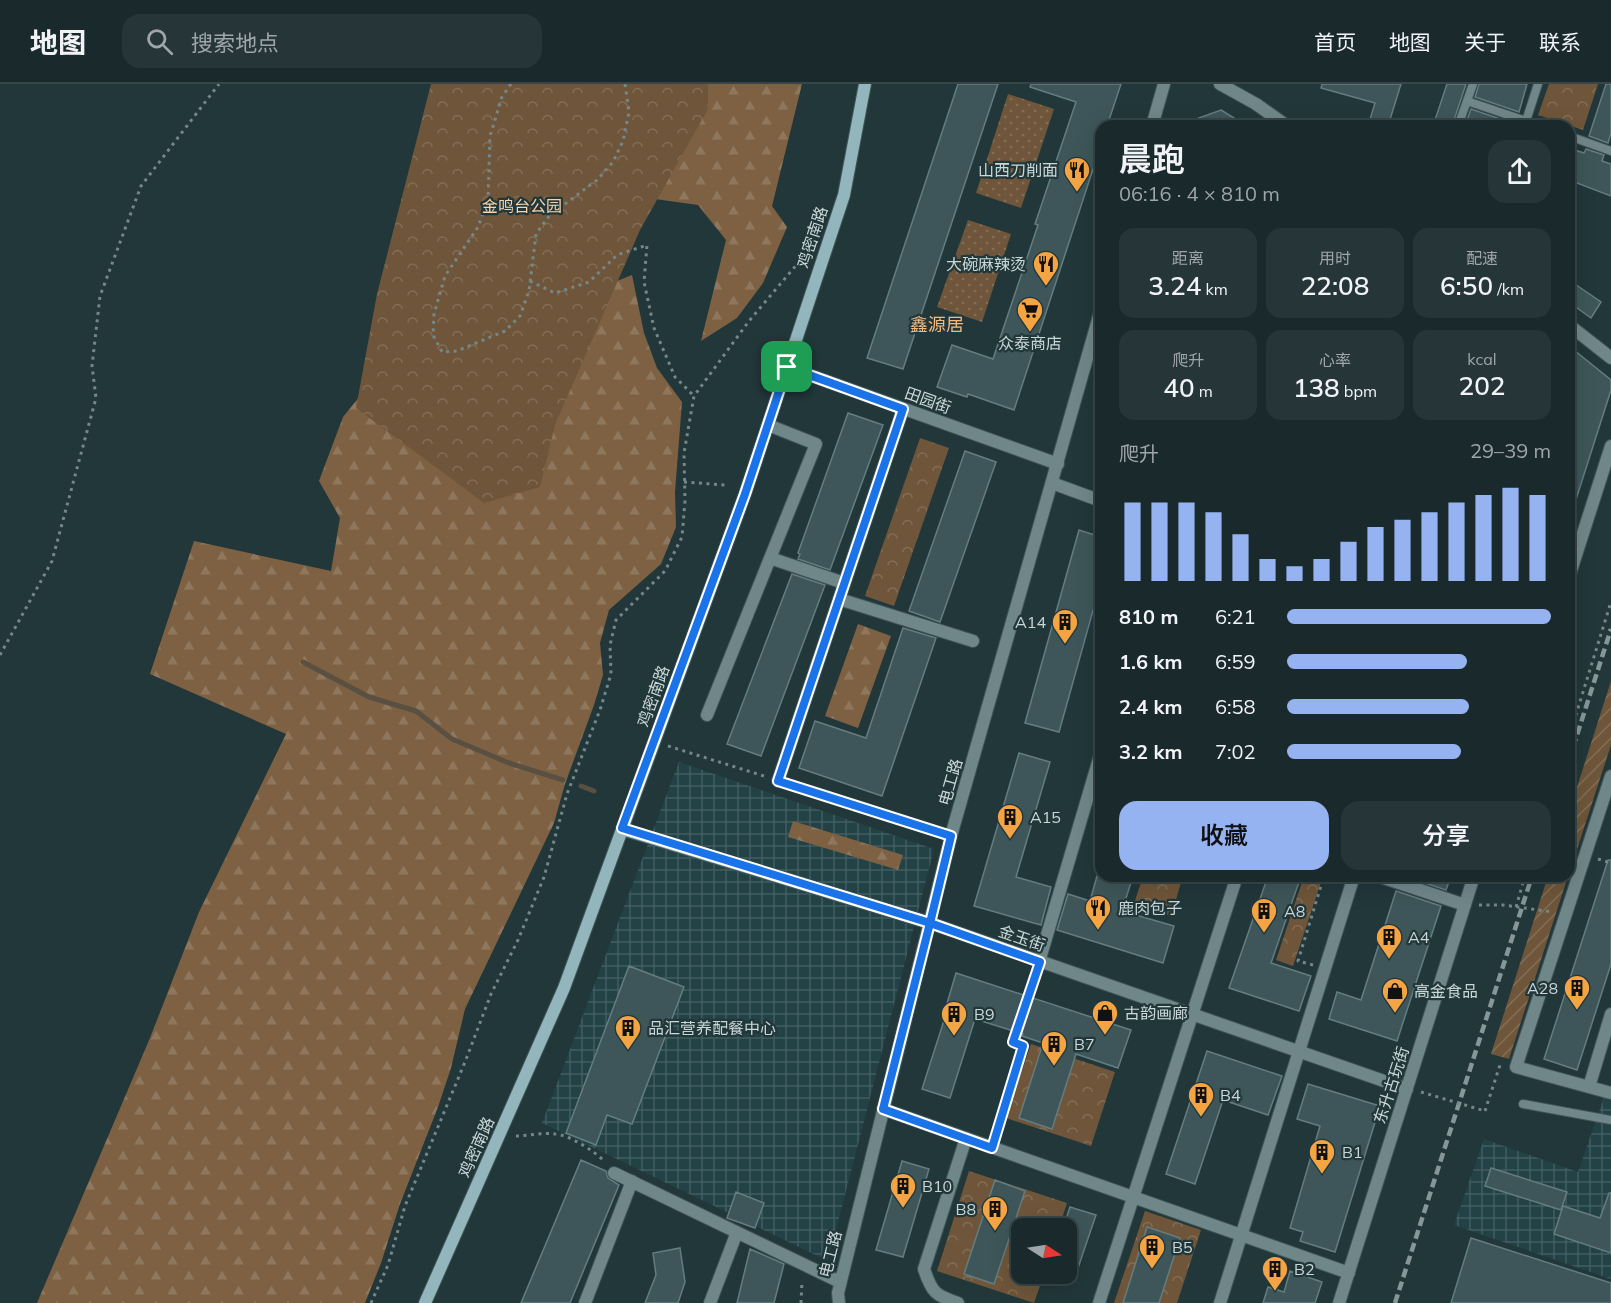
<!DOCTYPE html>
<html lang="zh">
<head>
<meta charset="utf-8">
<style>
	body { margin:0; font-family:Mulish,"Noto Sans SC",sans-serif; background:#263538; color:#f1f3f6; height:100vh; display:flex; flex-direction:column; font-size:22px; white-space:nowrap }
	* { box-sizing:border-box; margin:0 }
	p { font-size:20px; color:#9fa6a9 }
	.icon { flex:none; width:33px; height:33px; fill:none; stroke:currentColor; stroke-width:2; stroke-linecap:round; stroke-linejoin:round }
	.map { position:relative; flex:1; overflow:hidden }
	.sheet { position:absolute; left:1095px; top:36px; width:480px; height:762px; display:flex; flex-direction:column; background:#19292c; border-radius:18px; box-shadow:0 6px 24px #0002,0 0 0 2px #374548 }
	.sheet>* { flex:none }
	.needle { width:39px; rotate:102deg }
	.buttons { position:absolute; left:1011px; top:1134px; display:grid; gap:12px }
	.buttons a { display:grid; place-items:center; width:66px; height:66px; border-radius:12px; background:#19292c; box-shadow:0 6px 24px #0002,0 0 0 2px #374548; font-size:30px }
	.pin { position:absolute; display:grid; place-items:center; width:51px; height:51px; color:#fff; margin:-26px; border-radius:12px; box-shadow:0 3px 9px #0006 }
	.round { display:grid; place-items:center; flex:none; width:63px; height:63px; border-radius:18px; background:#263538 }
	.headline { display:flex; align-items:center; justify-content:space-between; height:102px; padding:0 24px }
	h1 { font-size:33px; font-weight:600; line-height:45px }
	.stats { display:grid; grid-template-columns:repeat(3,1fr); gap:9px; height:102px; padding:6px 24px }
	.stats div { display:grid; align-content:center; border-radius:15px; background:#263538; text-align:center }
	.stats b { font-size:26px; font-weight:600 }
	.stats small { font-size:16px; font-weight:400 }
	.stats p { font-size:16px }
	.chart { height:168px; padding:12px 24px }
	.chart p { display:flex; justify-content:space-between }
	.chart svg { width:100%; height:108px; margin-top:6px; stroke:#95b2f1; stroke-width:6 }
	.action { display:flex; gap:12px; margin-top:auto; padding:12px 24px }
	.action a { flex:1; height:69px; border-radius:18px; background:#95b2f1; color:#111; font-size:24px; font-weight:600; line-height:69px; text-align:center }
	.action a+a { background:#263538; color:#f1f3f6 }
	ul { padding:0 24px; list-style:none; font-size:20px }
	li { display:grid; grid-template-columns:96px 72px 1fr; align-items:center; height:45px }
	li i { height:15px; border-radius:8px; background:#95b2f1 }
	header { display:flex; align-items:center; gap:36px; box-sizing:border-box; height:84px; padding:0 30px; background:#19292c; border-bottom:2px solid #374548 }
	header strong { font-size:28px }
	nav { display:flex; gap:33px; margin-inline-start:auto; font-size:21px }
	.search { width:420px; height:54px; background:#263538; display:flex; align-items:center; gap:15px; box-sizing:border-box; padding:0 21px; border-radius:18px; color:#9fa6a9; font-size:22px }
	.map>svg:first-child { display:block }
</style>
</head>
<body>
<header>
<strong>地图</strong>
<div class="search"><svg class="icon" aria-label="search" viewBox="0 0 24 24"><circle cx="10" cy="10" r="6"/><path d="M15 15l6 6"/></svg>搜索地点</div>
<nav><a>首页</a><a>地图</a><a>关于</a><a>联系</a></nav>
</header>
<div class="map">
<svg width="1611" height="1219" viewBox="0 0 1611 1219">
	<defs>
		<pattern id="industrial-grid" width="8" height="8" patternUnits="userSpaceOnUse" patternTransform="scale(1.5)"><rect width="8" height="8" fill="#224246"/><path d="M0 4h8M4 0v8" fill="none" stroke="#415d60"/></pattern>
		<pattern id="grass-dots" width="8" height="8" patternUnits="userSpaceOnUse" patternTransform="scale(1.5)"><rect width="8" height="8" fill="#6f563a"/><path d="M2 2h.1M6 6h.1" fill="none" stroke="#826e56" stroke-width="1.8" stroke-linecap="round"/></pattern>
		<pattern id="forest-firs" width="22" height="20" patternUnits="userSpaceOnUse" patternTransform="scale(1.5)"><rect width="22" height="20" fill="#7e6142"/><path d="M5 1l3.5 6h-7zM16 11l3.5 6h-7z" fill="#8f775d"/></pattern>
		<pattern id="park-crowns" width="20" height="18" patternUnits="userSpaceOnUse" patternTransform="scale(1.5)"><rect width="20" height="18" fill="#6f563a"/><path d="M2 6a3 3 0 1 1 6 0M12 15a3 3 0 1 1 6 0" fill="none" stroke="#826e56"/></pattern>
		<pattern id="garden-furrows" width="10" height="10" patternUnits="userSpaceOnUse" patternTransform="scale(1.5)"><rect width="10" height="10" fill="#6f563a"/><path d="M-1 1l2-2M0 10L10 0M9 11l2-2" fill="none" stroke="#826e56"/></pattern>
	</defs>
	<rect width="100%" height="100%" fill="#21373a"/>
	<path fill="url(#industrial-grid)" d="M679 678 934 765 828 1177 542 1039Z
		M1608 1002 1611 1003V1195L1454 1141 1484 1055 1578 1088Z"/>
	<path fill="url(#grass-dots)" d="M1008 10 1054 25 1021 124 976 109Z
		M968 136 1011 150 982 238 937 223Z"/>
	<path fill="url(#forest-firs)" d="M666 0H802L772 122 787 143 763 199 737 234 701 257 726 156 698 121 648 114Z
		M632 191 644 249 657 284 682 318 675 408 676 443 661 480 609 526 600 559 603 591 594 621 565 700 554 739 465 925 451 984 438 1023 400 1120 381 1179 365 1219H37L150 954 199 828 286 650 150 590 194 457 331 487 340 434 319 397 343 333 385 281 557 221Z
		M858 540 891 552 858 644 825 632Z
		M793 737 903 771 898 786 788 753Z"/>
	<path fill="url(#park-crowns)" d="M431 0H708V25L640 146 555 341 540 403 484 419 356 324 377 210Z
		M1549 0H1598L1583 46 1538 31Z
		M920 354 949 364 894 522 865 512Z
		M1143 792H1183L1171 832 1134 820Z
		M1286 792H1323L1293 882 1276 876 1302 798Z
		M1031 960 1115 988 1091 1062 1006 1034Z
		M969 1087 1067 1119 1059 1144H1022V1190H1044L1034 1219 937 1187Z
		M1145 1127 1201 1146 1177 1219H1114Z"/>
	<path fill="url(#garden-furrows)" d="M1611 597V661L1569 790V728Z
		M1548 792H1568L1509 975 1491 970Z"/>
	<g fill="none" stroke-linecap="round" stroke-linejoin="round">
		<path stroke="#595042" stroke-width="5" d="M303 578 369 613 416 627 452 655 509 679 563 696
			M581 702 594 707"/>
	</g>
	<path fill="#3e5659" stroke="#647d80" stroke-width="1.5" d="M958 0H998L903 285 867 274Z
		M1031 0H1121L1107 42H1101V61L1014 326 968 310 967 313 937 303 952 261 993 275 1038 141 1035 140 1076 18 1030 3Z
		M1322 0H1401L1388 42H1368L1375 19 1321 4Z
		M1447 0H1466L1452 42H1433Z
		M1479 0H1527L1519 28 1475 13Z
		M1606 0H1611V49L1608 59 1589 52Z
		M1471 25 1515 40V42H1465Z
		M1221 26 1247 42H1182V40Z
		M1569 64 1584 69 1586 65 1604 71 1602 77 1611 80V112L1569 96Z
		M1569 196 1601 218 1591 234 1569 218Z
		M1569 262 1611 296V306L1572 428H1569Z
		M848 329 883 341 830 486 798 475 800 470 798 469Z
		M965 367 996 378 940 538 909 527Z
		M1079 446 1101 453V498L1059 648 1025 639Z
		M792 490 825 501 761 672 727 660Z
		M903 544 936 554 882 712 799 684 815 637 866 654Z
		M1019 669 1050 678 1016 793 1051 803 1041 841 974 822Z
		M1608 776H1611V880L1577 986 1544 975Z
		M1097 792H1133L1122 827 1174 842 1163 879 1057 846 1068 810 1090 817Z
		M1268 792H1281L1299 798 1271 879 1311 892 1299 927 1229 904Z
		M1404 792H1451L1446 806Z
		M1396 807 1441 822 1397 957 1329 935 1337 908 1361 916Z
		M629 882 684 903 632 1040 607 1031 596 1061 566 1049Z
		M956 889 1131 946 1118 984 1076 970 1052 1045 1019 1034 1043 959 1022 952 1023 950 975 935 950 1014 922 1005 947 927 945 926Z
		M1207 967 1282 992 1268 1031 1223 1016 1195 1100 1166 1090Z
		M1308 1000 1380 1022 1335 1168 1300 1157 1303 1148 1290 1144 1320 1042 1297 1035Z
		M581 1076 606 1087 608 1094 619 1101 570 1219H521Z
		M902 1077 929 1085 903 1173 876 1166Z
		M1491 1084 1567 1108 1561 1126 1485 1102Z
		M995 1096 1025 1107 994 1200 964 1190Z
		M736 1108 764 1119 755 1144 727 1134Z
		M1609 1109H1611V1169L1554 1150 1563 1122 1600 1134Z
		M1070 1123 1096 1131 1078 1184 1066 1180V1144H1063Z
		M1147 1143 1180 1154 1159 1219H1123Z
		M1471 1154 1611 1199V1219H1451Z
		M680 1164 685 1198 678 1219H645L656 1191 653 1169Z
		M750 1165 784 1180 774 1219H737Z
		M1290 1187 1322 1198 1315 1219H1263L1268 1203 1284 1208Z"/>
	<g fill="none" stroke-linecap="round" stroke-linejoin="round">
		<g stroke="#3f5457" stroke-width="10">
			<path id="service" d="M1467 17 1473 0
				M1526 37 1538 0
				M1458 42 1467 17 1541 42
				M1569 52 1611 67
				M1523 1020 1611 1036"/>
		</g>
		<g stroke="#3f5457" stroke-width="14">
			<path id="minor" d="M1220 0 1256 20 1287 42
				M1569 241 1611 274
				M787 283 1058 380
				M1052 399 1101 417
				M770 474 844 499
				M1569 493 1611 362
				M839 515 973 557
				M707 631 816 360 768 341
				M1611 692 1516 983 1611 1009
				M778 697 903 325
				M1378 792 1465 821
				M1039 878 1101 668
				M1589 1003 1611 930
				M883 1025 1349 1189
				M614 1089 840 1198
				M585 1219 632 1097
				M710 1219 737 1148
				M958 1219C935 1211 932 1209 924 1185L966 1054
				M1099 1219 1237 792
				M1220 1219 1354 792
				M1339 1219 1474 792"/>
		</g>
		<g stroke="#3f5457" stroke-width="14">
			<path id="tertiary" d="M1152 42 1164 0
				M930 839 1407 1005
				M839 1219 838 1209 951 752 1101 225"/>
		</g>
		<g stroke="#3f5457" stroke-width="14">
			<path id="secondary" d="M622 745 930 839
				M425 1219 564 904 745 410 844 111 865 0"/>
		</g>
		<path stroke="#758789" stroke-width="3" stroke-dasharray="3 4.5" stroke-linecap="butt" d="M511 0 502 13 490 52 488 116 478 143 445 192 434 230 433 251 442 268 457 267 505 247 520 232 529 207 536 150 549 132 597 96 613 78 623 57 629 28 625 0
			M530 197 555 209 589 198 617 171 647 161 644 198 654 244 675 293 694 312
			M684 398 725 401
			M0 571 52 477 96 314 92 282 100 212 141 102 219 0
			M1569 653 1611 518
			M668 662 764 692
			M793 701 938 748
			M1598 775 1611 779
			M1479 821H1503L1553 828
			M1516 823 1525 792
			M1313 881 1298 877 1324 792
			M1485 1027 1500 981
			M997 1049 1023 962 1013 958 1036 891
			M516 1052C528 1052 543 1048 555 1050 569 1051 595 1067 605 1078
			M371 1219 388 1181 405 1122 465 978 491 910 518 856 544 793 567 710 600 626 611 590 610 561 616 536 665 487 682 453 685 417 684 369 694 312 749 237 804 172
			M801 1219 802 1197"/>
		<use href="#service" stroke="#70878a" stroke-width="8"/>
		<use href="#minor" stroke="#70878a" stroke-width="12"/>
		<use href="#tertiary" stroke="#70878a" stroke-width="12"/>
		<use href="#secondary" stroke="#92b6bb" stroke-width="12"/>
		<path stroke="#869799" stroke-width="4.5" stroke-dasharray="9 4.5" stroke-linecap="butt" d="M1569 676 1611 545
			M1395 1219 1532 792"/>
		<path stroke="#758789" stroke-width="3" stroke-dasharray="3 4.5" stroke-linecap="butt" d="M1421 1008 1485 1027"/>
	</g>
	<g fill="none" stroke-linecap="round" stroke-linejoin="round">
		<g stroke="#fff" stroke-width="12">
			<path id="route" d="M787 283 745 410 622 744 930 839 883 1025 992 1064 1023 962 1013 958 1040 878 930 839 951 752 778 697 903 325 787 283"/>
		</g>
		<use href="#route" stroke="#1a73e8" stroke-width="8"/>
	</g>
	<defs>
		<g id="restaurant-pin" transform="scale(1.35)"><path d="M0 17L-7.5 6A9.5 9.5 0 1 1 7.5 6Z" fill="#f4a443" stroke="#21373a"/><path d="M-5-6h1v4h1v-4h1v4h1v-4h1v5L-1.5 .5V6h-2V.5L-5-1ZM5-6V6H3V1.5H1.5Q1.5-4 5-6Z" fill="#111"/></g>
		<g id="supermarket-pin" transform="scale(1.35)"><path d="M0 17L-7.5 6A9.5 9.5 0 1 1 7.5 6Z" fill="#f4a443" stroke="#21373a"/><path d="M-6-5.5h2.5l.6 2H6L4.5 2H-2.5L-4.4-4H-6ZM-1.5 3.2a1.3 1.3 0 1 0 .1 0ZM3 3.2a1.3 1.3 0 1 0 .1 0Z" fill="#111"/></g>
		<g id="building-pin" transform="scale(1.35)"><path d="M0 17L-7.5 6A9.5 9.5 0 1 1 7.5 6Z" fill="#f4a443" stroke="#21373a"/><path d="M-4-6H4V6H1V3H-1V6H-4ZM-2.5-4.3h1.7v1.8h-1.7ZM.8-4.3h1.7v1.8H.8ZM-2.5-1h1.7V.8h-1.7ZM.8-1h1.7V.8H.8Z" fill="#111"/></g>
		<g id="shop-pin" transform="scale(1.35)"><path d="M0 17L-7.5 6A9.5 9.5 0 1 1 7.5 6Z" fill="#f4a443" stroke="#21373a"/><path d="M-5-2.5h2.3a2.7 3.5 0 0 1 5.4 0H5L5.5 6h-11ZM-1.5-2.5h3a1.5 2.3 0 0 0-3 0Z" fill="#111"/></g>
	</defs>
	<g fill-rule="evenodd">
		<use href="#restaurant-pin" x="1077" y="86"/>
		<use href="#restaurant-pin" x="1046" y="180"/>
		<use href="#supermarket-pin" x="1030" y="226"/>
		<use href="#building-pin" x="1065" y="538"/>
		<use href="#building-pin" x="1010" y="733"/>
		<use href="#restaurant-pin" x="1098" y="824"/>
		<use href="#building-pin" x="1264" y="827"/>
		<use href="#building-pin" x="1389" y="853"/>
		<use href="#building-pin" x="1577" y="904"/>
		<use href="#shop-pin" x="1395" y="907"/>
		<use href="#shop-pin" x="1105" y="929"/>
		<use href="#building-pin" x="954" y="930"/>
		<use href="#building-pin" x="628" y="944"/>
		<use href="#building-pin" x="1054" y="960"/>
		<use href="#building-pin" x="1201" y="1011"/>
		<use href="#building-pin" x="1322" y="1068"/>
		<use href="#building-pin" x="903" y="1102"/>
		<use href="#building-pin" x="995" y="1125"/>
		<use href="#building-pin" x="1152" y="1163"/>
		<use href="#building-pin" x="1275" y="1185"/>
	</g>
	<g text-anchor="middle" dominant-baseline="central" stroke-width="4.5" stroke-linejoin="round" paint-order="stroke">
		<g font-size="16" fill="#cad7d9" stroke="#21373a" text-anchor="start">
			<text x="1058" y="86" text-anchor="end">山西刀削面</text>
			<text x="1026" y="180" text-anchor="end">大碗麻辣烫</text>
			<text x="1030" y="259" text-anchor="middle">众泰商店</text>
			<text x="1046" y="538" text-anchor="end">A14</text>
			<text x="1030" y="733">A15</text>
			<text x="1118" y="824">鹿肉包子</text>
			<text x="1284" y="827">A8</text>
			<text x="1408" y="853">A4</text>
			<text x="1558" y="904" text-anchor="end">A28</text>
			<text x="1414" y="907">高金食品</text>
			<text x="1124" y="929">古韵画廊</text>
			<text x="974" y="930">B9</text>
			<text x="648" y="944">品汇营养配餐中心</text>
			<text x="1074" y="960">B7</text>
			<text x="1220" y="1011">B4</text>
			<text x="1342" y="1068">B1</text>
			<text x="922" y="1102">B10</text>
			<text x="976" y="1125" text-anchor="end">B8</text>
			<text x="1172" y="1163">B5</text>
			<text x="1294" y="1185">B2</text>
		</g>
		<g font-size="16" fill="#fbd3a9" stroke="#21373a">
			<text x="522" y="122">金鸣台公园</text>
		</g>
		<g font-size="16" fill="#cad7d9" stroke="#21373a">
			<text transform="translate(812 153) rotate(-72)">鸡密南路</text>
			<text transform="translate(928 316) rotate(20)">田园街</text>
			<text transform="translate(653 612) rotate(-70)">鸡密南路</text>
			<text transform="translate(950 698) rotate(-74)">电工路</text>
			<text transform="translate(1022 854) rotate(19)">金玉街</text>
			<text transform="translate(1391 1001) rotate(-72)">东升古玩街</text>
			<text transform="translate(476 1063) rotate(-66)">鸡密南路</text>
			<text transform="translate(830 1170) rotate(-76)">电工路</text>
		</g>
		<g font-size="18" fill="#f3bb80" stroke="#21373a">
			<text x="937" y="240">鑫源居</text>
		</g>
	</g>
</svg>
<div class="buttons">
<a><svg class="needle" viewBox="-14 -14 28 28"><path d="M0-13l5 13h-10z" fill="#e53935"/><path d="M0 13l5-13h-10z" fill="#9fa6a9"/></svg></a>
</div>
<div class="pin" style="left:787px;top:283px;background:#1e9e55"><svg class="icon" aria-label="arrive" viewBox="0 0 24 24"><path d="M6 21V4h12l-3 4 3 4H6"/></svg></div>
<section class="sheet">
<div class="headline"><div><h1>晨跑</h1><p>06:16 · 4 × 810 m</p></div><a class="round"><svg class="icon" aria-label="share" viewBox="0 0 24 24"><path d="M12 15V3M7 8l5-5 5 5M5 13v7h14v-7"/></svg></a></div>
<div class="stats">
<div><p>距离</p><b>3.24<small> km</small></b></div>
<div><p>用时</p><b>22:08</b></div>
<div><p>配速</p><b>6:50<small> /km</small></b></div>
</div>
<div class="stats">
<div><p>爬升</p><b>40<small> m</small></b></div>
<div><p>心率</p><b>138<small> bpm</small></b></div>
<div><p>kcal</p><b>202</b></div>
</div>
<div class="chart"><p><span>爬升</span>29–39 m</p>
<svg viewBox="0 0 160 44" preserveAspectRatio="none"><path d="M5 44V12M15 44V12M25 44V12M35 44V16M45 44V25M55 44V35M65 44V38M75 44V35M85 44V28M95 44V22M105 44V19M115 44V16M125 44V12M135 44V9M145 44V6M155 44V9"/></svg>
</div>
<ul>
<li><b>810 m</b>6:21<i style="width:100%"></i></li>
<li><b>1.6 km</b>6:59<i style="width:68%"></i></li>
<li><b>2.4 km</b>6:58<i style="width:69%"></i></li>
<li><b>3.2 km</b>7:02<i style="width:66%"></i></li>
</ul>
<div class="action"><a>收藏</a><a>分享</a></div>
</section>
</div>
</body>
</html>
